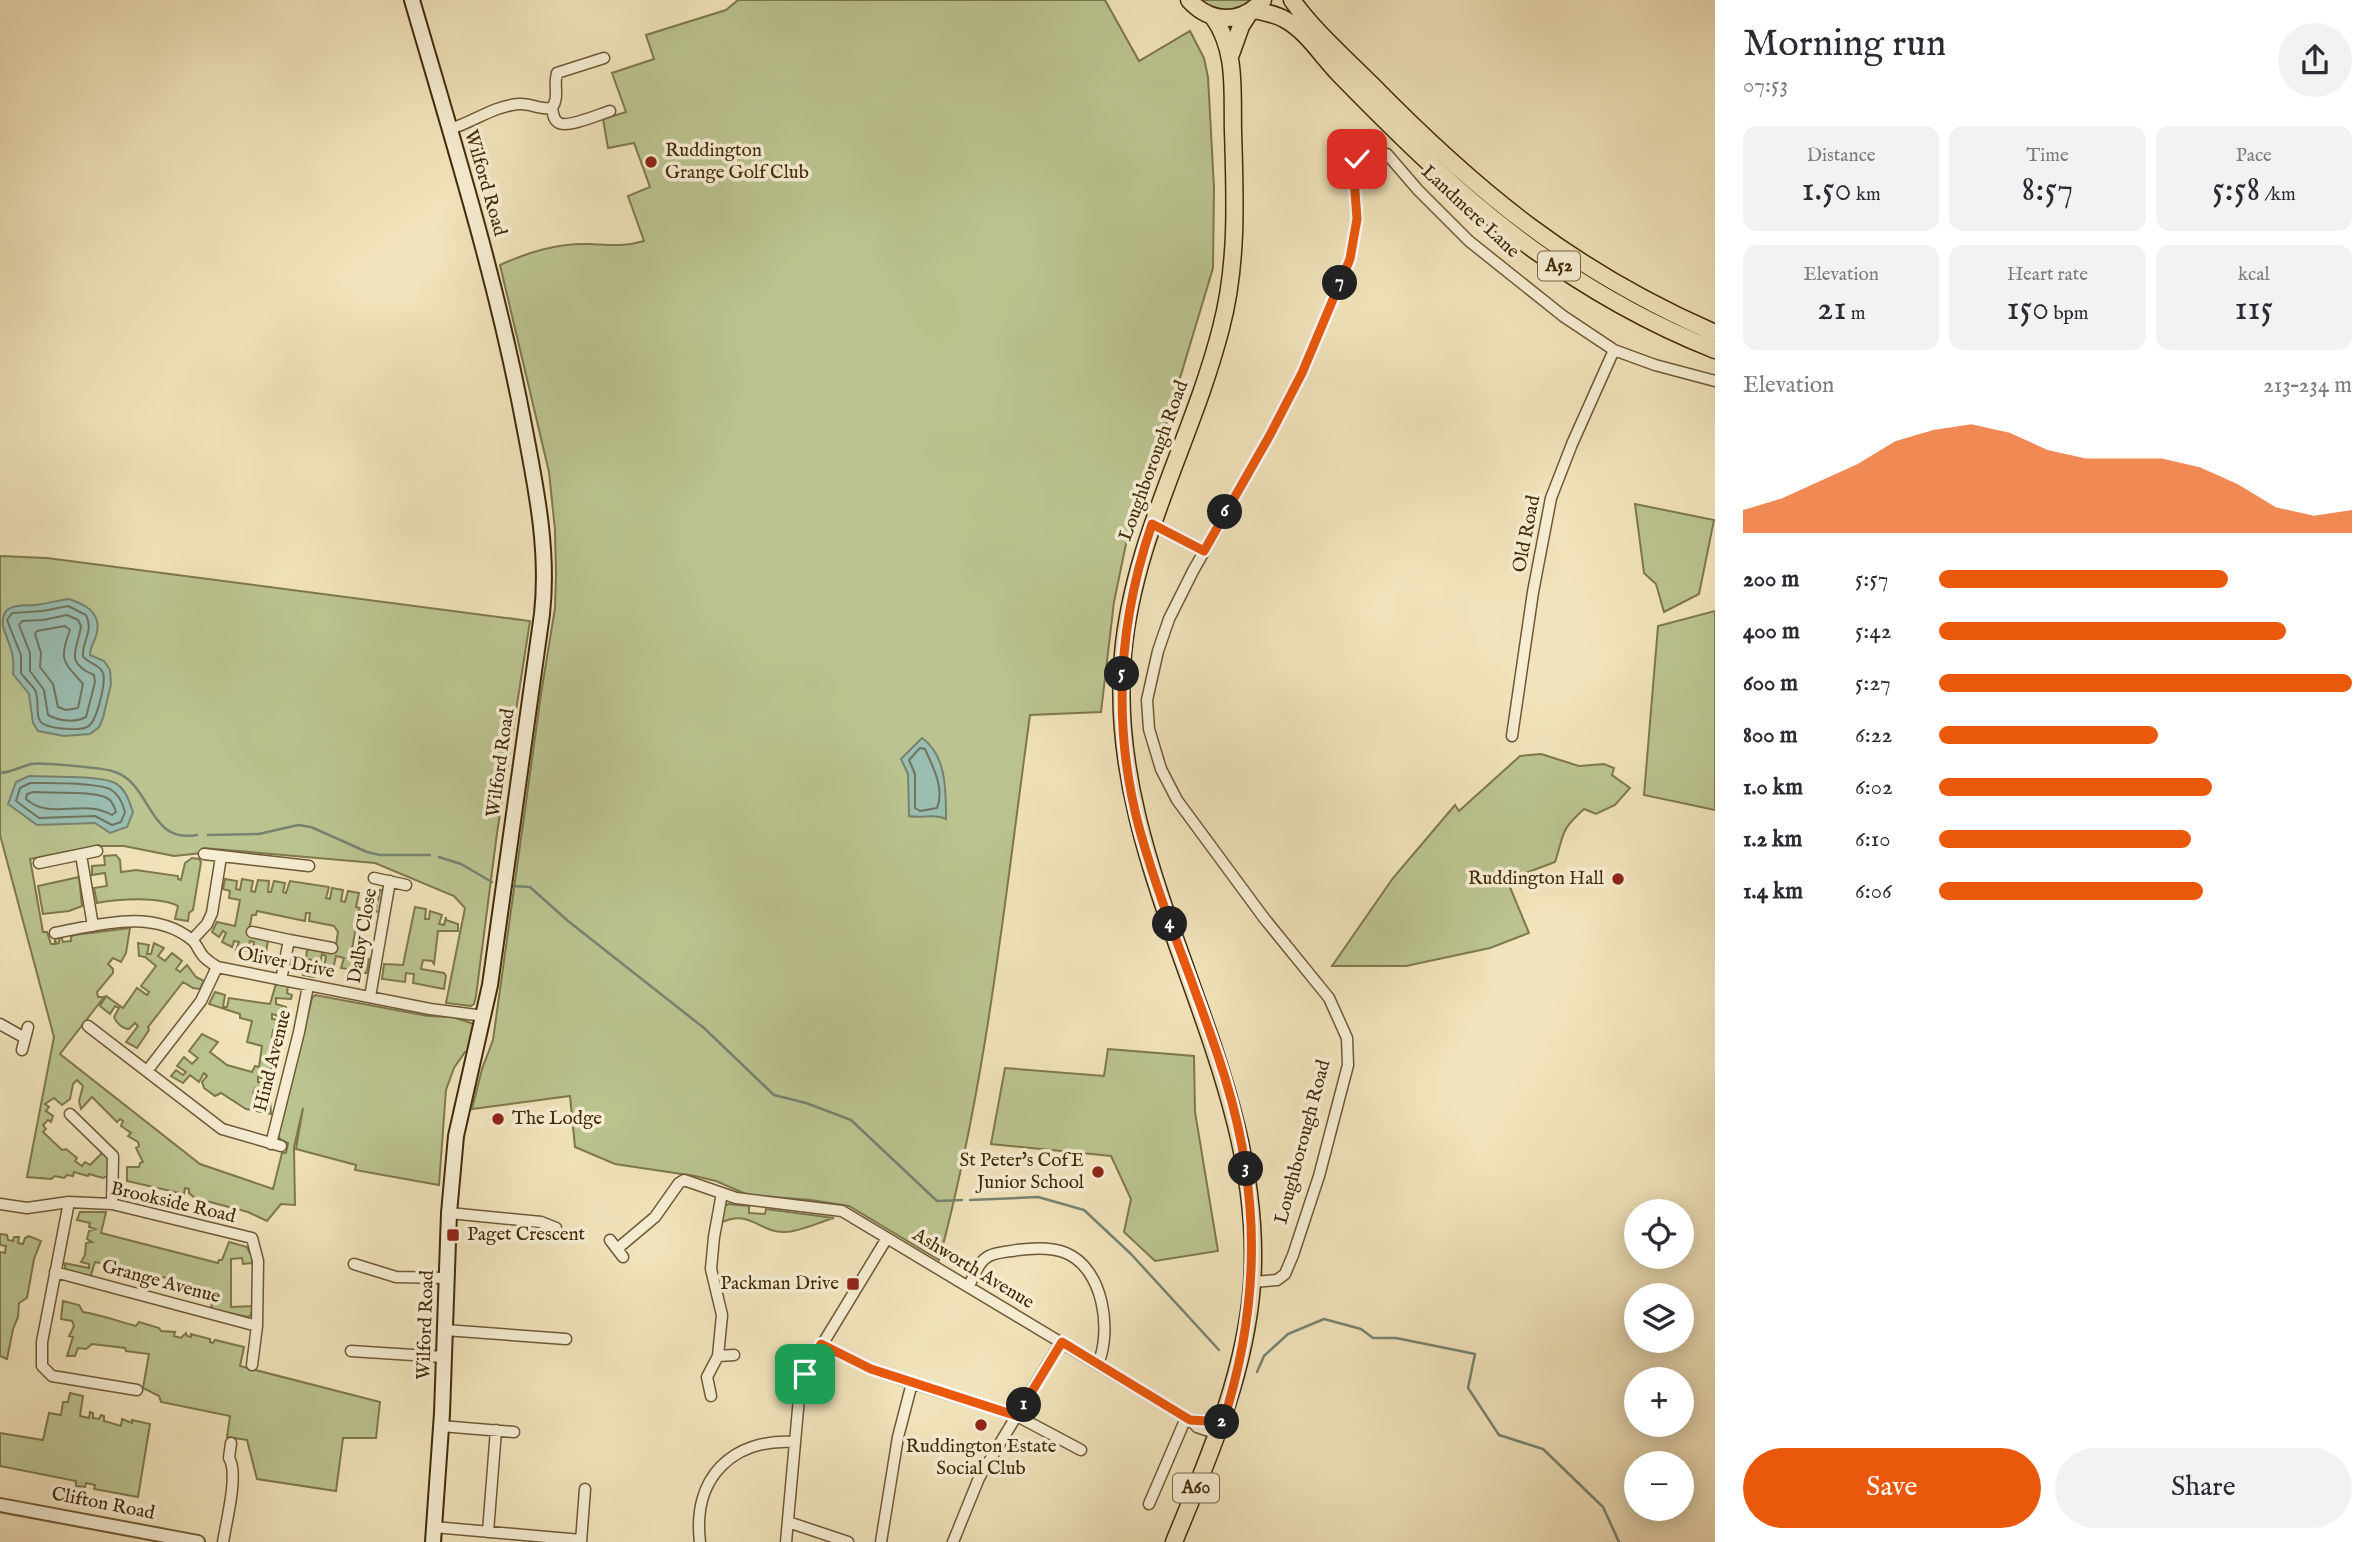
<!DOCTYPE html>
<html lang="en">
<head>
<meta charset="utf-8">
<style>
	body { margin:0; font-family:"IM FELL English",serif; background:#f2f2f3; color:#2b2b33; height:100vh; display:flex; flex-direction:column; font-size:26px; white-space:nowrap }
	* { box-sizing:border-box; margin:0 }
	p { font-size:23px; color:#7c7c81 }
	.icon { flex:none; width:38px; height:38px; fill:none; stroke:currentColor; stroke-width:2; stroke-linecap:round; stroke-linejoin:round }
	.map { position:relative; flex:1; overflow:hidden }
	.side { display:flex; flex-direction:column; background:#fff; width:665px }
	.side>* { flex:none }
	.controls { position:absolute; left:1624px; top:1199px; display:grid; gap:14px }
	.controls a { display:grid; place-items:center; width:70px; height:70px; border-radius:50%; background:#fff; box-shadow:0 4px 18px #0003; font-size:35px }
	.pin { position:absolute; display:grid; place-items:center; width:60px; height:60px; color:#fff; margin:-30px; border-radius:14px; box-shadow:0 4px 10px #0006 }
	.km { position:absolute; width:35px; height:35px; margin:-18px; border-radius:50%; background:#222; color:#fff; font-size:19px; line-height:35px; text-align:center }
	.round { display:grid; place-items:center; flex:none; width:74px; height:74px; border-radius:37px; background:#f2f2f3 }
	.overview { display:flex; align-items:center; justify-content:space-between; height:119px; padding:0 28px }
	h1 { font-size:38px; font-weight:600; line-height:52px }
	.stats { display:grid; grid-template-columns:repeat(3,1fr); gap:10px; height:119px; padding:7px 28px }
	.stats div { display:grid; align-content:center; border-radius:14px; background:#f2f2f3; text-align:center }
	.stats b { font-size:35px; font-weight:600 }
	.stats small { font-size:19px; font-weight:400 }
	.stats p { font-size:19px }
	.chart { height:196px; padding:14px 28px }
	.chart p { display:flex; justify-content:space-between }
	.chart svg { width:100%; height:126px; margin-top:7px; fill:#ea580c; opacity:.7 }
	.primary-button { display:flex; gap:14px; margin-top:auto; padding:14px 28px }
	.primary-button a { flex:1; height:80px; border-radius:42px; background:#ea580c; color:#fff; font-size:28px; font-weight:600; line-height:80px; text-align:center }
	.primary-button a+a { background:#f2f2f3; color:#2b2b33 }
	ul { padding:0 28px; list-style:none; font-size:23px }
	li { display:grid; grid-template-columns:112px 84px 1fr; align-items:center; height:52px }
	li i { height:18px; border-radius:9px; background:#ea580c }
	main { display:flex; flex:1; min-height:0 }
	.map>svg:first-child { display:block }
</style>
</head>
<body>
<main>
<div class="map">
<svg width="1715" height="1542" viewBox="0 0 1715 1542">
	<rect width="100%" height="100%" fill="#f1e3bb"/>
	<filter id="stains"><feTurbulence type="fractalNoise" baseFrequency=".00286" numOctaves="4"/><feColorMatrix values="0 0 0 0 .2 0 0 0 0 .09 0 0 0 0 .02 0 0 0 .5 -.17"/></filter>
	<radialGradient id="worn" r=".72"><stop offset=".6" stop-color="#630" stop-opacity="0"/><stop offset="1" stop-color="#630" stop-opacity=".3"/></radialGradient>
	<path fill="#bbc490" stroke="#7e784c" stroke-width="2" d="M738 0H1105L1139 61 1190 31 1204 58 1208 77 1214 188 1213 268 1162 438 1127 539 1114 602 1101 712 1030 715C1005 897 987 1082 939 1260L849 1206 811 1200 748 1195 716 1181 695 1176 615 1164 575 1147 570 1096 472 1109 482 1069 493 1040 541 694 555 608 556 575 555 530 549 472 500 265C529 252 557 243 590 244 610 245 624 247 644 241L628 196 650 187 634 143 608 148 603 119 626 112 612 73 654 59 646 35 726 10Z
		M1199 0H1251C1233 14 1218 11 1199 0Z
		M1635 504 1714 520 1699 594 1664 612 1656 584 1644 573Z
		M0 556 47 558 530 621 497 833 476 996 474 1004 471 1006 446 1003 465 908 454 896 375 863 204 848 202 853 174 856 124 846H100L99 845 30 859 43 932H47L51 944H55V937L56 944 59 943V937L61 936 63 942 71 941V937L74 935 130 928 126 953 121 962 113 958 108 964 113 969V973L97 992 98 997H104L60 1054 200 1164 273 1189 282 1153H286L288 1143 281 1140 278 1136 312 998 315 995 428 1016 453 1017 474 1024 468 1052H465L454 1068 446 1090 439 1185 355 1170 356 1165 296 1149 303 1108 294 1147 295 1205 281 1204 267 1221 248 1212 195 1198 189 1193V1189L185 1188 184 1194 127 1181V1167H139L140 1163 143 1162 136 1148 139 1146 138 1142 128 1136 131 1133 121 1126 123 1121 120 1119 117 1122 92 1097 81 1109 79 1101 83 1086 77 1080 73 1084 70 1099 62 1105 54 1098 45 1104 49 1107 46 1111 53 1116 51 1122 48 1120 43 1125 46 1129 43 1132 62 1150 66 1149 77 1158 75 1161 82 1166 85 1162 90 1165 103 1152 109 1159 108 1176 103 1178 89 1174 88 1176 74 1172 73 1176 67 1175 64 1178 55 1176 51 1179 27 1177 54 1037 0 835Z
		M1715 611V810L1644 795 1658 626Z
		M1541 754 1579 766 1604 764 1614 768 1612 775 1630 788 1615 805 1596 814 1584 809C1559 832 1565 832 1555 862L1507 880 1529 933 1490 948 1406 966H1332L1393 878 1455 805 1459 811 1520 756Z
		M116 855 120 860 121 872 136 870 178 876V879L181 880 185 863 192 858 199 859 201 862 193 910 189 913 188 921 175 919 178 906C158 896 118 899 97 903L94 888 107 886 105 873 92 875V866L105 865 104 856Z
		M79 877 82 906 69 911 43 914 38 886Z
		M225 879 237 881 236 889 240 890 242 879 253 881 251 891 255 892 258 880 269 881 268 892H271L274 881 285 883 283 892 286 893 290 881 329 887 326 898 330 899 332 888 343 890 341 901 345 902 348 891 359 893 356 907 364 909 366 898 378 900 380 890H383L380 912 359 910 351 955 369 959 367 973H356L358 961H353V970L341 968 344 958 336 956 333 969 324 968 326 956 322 954 318 974 314 977 303 975 305 964 316 965 317 961 306 959 307 950 311 948 335 952 338 932 334 926 309 921 310 913H306L305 921 257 911 256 915H252L248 935 268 940 266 952 253 950 254 942 250 941 247 951 236 950 239 942 234 941 232 947 222 942 226 933 223 931 219 937 212 932 217 922 235 926 240 900 229 898 230 891 223 889Z
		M415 907 426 909 425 919H429L430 911 442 915 439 924 444 925 446 917V920L458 924V931H438L434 964 432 961 423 960 421 969 444 973 446 976 444 989 413 983 414 974 406 973 405 982 382 979 384 964 403 965Z
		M138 943 149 945 147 954H151L154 943 164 948 158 956 165 961 172 953 182 961 176 969 180 972 187 965 196 977 204 981 200 989 193 988 183 982 148 1027 149 1030 137 1048 126 1042 138 1026 135 1023 129 1029C123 1029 116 1023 114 1017L119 1008 115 1006 110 1014 100 1006 106 996 123 1008 137 988 147 995 149 992 141 986 156 966 145 957 139 956Z
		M276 984 288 986 287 993 292 995 291 999 276 998V1004L286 1007 284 1018 272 1014V1019L283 1020 281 1031 273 1030 272 1038 280 1039 268 1080 258 1077V1082L267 1083 265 1092 255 1088 253 1093 270 1099 271 1114 246 1109 221 1093 215 1096 204 1088 202 1082 207 1076 204 1073 199 1082 190 1075 183 1083 171 1076 176 1070 183 1075 186 1072 177 1066 184 1057 192 1064 198 1058 189 1051 202 1034 218 1042 210 1052 227 1065 252 1072 255 1066 259 1067 262 1046 247 1042 252 1021 240 1018V1014L209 1004 215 992 225 995 223 1007H227L229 998 270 1004Z
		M1108 1049 1194 1056 1195 1112 1218 1251 1155 1261 1124 1232 1131 1199 1111 1156 991 1144 1005 1068 1104 1076Z
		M728 1204 749 1206V1213L765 1214 766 1209 834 1218C819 1222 800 1232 785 1232 759 1233 750 1208 720 1223L723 1208Z
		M80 1212H106L101 1233 218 1263 219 1260H222L229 1242 247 1247 252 1257V1263L243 1264 242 1258 231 1259V1307L253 1306 251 1315 248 1317 211 1309 214 1290C174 1280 134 1269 95 1262L90 1278 66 1270 64 1263 89 1268V1264L81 1262 85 1255 86 1243 92 1242 87 1239 89 1231 95 1229 89 1227 90 1223 77 1220Z
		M0 1234 7 1235 8 1240 13 1241 14 1237H19L18 1243 23 1244 25 1238 29 1236 41 1241 34 1259 27 1298 19 1303 18 1317 13 1329 7 1359 0 1356V1252L5 1253 6 1246 0 1245Z
		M63 1301 79 1305 83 1312C102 1315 117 1321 136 1326L139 1322 159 1328 161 1331 175 1332 174 1336 181 1338 186 1333 187 1336 191 1337V1334L210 1339V1342L213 1343 215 1340 244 1347 240 1366 380 1402 376 1438H343L336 1491 257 1479 247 1440 227 1437 230 1416 161 1402 159 1396 143 1388 149 1354 126 1351 125 1348 92 1344 86 1349 78 1348 75 1356H67L73 1337 69 1336 74 1326 72 1321 61 1319Z
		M70 1393 83 1396 80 1416 89 1418 90 1412 93 1413V1418L99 1419 101 1415 104 1416V1421L121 1426 122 1419 132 1423V1420L150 1424 138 1497 94 1489 95 1485 86 1483 85 1487 76 1486V1481L0 1466V1433L43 1440 49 1413 61 1415 63 1402H68Z"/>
	<path fill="#9bbeb3" stroke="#77836f" stroke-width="2" d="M69 599C84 604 101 612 97 632 96 640 90 646 90 655L104 661 110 670 111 684 103 718 99 727 90 734 64 736 38 731 33 723 29 694 13 674C15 651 9 647 3 626 0 599 26 608 42 604 51 603 59 600 69 599Z
		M922 738C947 755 946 793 946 819 934 813 923 819 909 816L908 774 901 759Z
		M29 776C49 777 99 775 115 783 126 789 129 801 133 812L127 827 110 833 95 823 37 825 8 804 16 782Z"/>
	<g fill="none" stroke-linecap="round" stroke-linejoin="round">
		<path stroke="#6e745e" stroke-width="2" d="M68 606 86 615C94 632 82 640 83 656 88 664 100 664 103 673 106 682 97 723 87 727 79 731 45 729 40 721 35 713 40 699 35 690 31 684 25 679 21 673V655L7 620 12 613 43 611Z
			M67 615 78 620 81 626C78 649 63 662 94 675L95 682 86 717C75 723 59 721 48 715L44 690 30 671V653L19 625 22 621 43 620Z
			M65 626 70 630C58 661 64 662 83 684L78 708 66 710 58 707 53 684 40 667 41 653 35 634 37 631Z
			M920 748 925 749C933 767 945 789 937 808L920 811 915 808V774L909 760Z
			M30 783C49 783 93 782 110 789 119 794 123 804 125 812L121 822 112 825 95 816 39 818 16 801 20 788Z
			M33 792C50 793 94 791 107 798 113 801 114 807 116 812L112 815C82 798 50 821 26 799L27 794Z"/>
		<path stroke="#77836f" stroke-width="2.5" d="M0 773C12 772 20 767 31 764 40 762 102 768 112 771 153 782 146 844 197 835
			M208 835 259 834 298 825 311 827 367 852 380 855H430
			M439 857 461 864 492 882
			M513 886 530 887 568 921 704 1028 774 1095 806 1103 851 1120 937 1201 962 1200
			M970 1200 1038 1197 1084 1210 1131 1254 1219 1350
			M1257 1372 1264 1356 1288 1334 1324 1319 1361 1329 1373 1338H1396L1475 1354 1468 1388 1499 1435 1543 1449 1603 1507 1619 1542"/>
		<g stroke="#6e5936" stroke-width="13">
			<path id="minor" d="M552 108C560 96 553 86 557 73L604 58
				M450 129C474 122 493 106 519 104 530 103 540 110 552 108 553 113 553 120 559 123 568 128 600 114 610 111
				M1346 150 1353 164 1357 159 1379 152 1387 154 1418 190 1469 241 1563 316 1614 350 1655 365 1715 381
				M1152 524 1204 551
				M1512 736 1533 592 1551 498 1572 444 1614 350
				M204 854 309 866
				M81 855 93 926
				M39 863 97 851
				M374 878 406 885
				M252 932 289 940
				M55 933C98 925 153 908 192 940 197 944 199 952 204 957 208 961 213 964 217 967L430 1009 484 1016
				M192 940 207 924 212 913 221 857
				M281 980 289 940 332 948
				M370 997 390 881
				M0 1024 25 1038
				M88 1026 222 1129 281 1146
				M22 1050 28 1027
				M147 1071 201 1001 217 967
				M70 1114 113 1156 112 1204
				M271 1144 299 1032 308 986
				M69 1202 42 1342V1366L52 1376 137 1390
				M0 1204 27 1208 69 1202 112 1204 252 1238 258 1261 257 1326 252 1365
				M449 1213 541 1222 556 1228
				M610 1240 623 1257
				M617 1249 655 1217 679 1183 684 1180 736 1198 842 1211 1190 1420 1197 1427 1218 1434
				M354 1264 396 1277 446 1278
				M55 1272 257 1326
				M1252 1282 1277 1280 1285 1274 1293 1255 1319 1176 1348 1065 1347 1038 1329 998 1264 918 1177 800 1161 769 1149 729 1147 700 1158 651 1169 619 1193 571 1270 435 1302 373 1350 259 1357 219 1353 164
				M969 1286C973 1278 978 1263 986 1258 993 1252 1008 1252 1017 1250 1032 1248 1052 1247 1066 1253 1104 1269 1112 1331 1098 1364
				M445 1330 566 1339
				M821 1344 871 1369 912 1383
				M351 1351 444 1357
				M718 1356 734 1355
				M711 1396 707 1377 718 1356 722 1315 711 1269 714 1237 722 1193
				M1191 1420 1222 1421
				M441 1426 514 1432
				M1149 1504 1186 1418
				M788 1522 848 1542
				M434 1527 581 1540
				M488 1532 496 1430
				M223 1542C226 1523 239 1473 229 1458L231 1443
				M581 1542 585 1489
				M700 1542C692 1478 732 1438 795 1442
				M786 1542 799 1398 808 1368 887 1238
				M881 1542 898 1437 912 1383 1017 1416 1081 1450
				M953 1542 979 1478 1061 1342"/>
		</g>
		<g stroke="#6e5936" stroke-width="16">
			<path id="tertiary" d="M0 1505 198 1542"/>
		</g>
		<g stroke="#422b09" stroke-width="18">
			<path id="secondary" d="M412 0C453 141 497 281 524 425 536 488 549 550 542 614L490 985 456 1136 449 1213 442 1413 433 1542"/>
		</g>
		<g stroke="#422b09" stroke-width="19">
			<path id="primary" d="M1231 54 1241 26 1250 12
				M1174 1542C1208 1459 1245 1376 1252 1285 1268 1063 1103 876 1123 654 1133 539 1193 438 1221 328 1238 264 1235 197 1233 131 1232 92 1237 50 1213 17"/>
		</g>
		<g stroke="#422b09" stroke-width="19">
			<path id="trunk" d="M1189 0C1211 24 1242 24 1263 0
				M1292 0C1314 31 1345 58 1372 85 1479 194 1573 271 1715 333
				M1254 10C1264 12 1275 14 1284 19 1307 31 1322 57 1340 75 1378 114 1418 154 1459 190 1534 256 1622 313 1715 350"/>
		</g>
		<use href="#minor" stroke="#f6edd3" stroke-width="10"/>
		<use href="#tertiary" stroke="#f6edd3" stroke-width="12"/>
		<use href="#secondary" stroke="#f6edd3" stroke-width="14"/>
		<use href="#primary" stroke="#f1e3bb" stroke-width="16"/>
		<use href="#trunk" stroke="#f1e3bb" stroke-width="16"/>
	</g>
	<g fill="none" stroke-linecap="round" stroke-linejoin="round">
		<g stroke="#fff" stroke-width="14">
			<path id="route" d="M805 1374 821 1344 871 1369 1017 1416 1062 1342 1190 1420 1223 1422C1250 1338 1259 1253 1245 1165 1236 1100 1212 1038 1190 977 1172 929 1154 881 1140 831 1112 728 1118 624 1152 524L1204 551 1270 435 1302 373 1350 259 1357 219 1353 164 1357 159"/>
		</g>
		<use href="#route" stroke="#ea580c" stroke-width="9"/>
	</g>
	<g fill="#8f2418" stroke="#f6edd3" stroke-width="2.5">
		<circle cx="651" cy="162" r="7"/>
		<circle cx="1618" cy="879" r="7"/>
		<circle cx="498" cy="1119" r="7"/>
		<circle cx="1098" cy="1172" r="7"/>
		<rect x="446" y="1228" width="14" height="14" rx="3.5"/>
		<rect x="846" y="1277" width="14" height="14" rx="3.5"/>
		<circle cx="981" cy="1425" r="7"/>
	</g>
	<g text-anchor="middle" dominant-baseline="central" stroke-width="7" stroke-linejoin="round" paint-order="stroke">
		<g fill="#f6edd3" stroke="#786546" stroke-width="2">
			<rect x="1538" y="251.5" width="42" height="29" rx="5"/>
			<rect x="1173" y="1473.5" width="46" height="29" rx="5"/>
		</g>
		<g font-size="18" font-weight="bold" fill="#422b09">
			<text x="1559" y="266">A52</text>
			<text x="1196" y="1488">A60</text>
		</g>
		<g font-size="19" fill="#422b09" stroke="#f6edd3" text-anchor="start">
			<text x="665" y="151">Ruddington<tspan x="665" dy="22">Grange Golf Club</tspan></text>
			<text x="1604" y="879" text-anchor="end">Ruddington Hall</text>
			<text x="512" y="1119">The Lodge</text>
			<text x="1084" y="1161" text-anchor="end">St Peter's CofE<tspan x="1084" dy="22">Junior School</tspan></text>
			<text x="467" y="1235">Paget Crescent</text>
			<text x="839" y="1284" text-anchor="end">Packman Drive</text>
			<text x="981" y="1447" text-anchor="middle">Ruddington Estate<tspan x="981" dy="22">Social Club</tspan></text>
		</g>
		<g font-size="19" fill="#422b09" stroke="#f6edd3">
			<text transform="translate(485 183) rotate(74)">Wilford Road</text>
			<text transform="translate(1470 212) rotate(43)">Landmere Lane</text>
			<text transform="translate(1154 461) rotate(-70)">Loughborough Road</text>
			<text transform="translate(1527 534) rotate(-79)">Old Road</text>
			<text transform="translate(501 763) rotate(-82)">Wilford Road</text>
			<text transform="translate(363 936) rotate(-80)">Dalby Close</text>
			<text transform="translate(286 963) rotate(11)">Oliver Drive</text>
			<text transform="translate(273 1061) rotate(-76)">Hind Avenue</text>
			<text transform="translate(1303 1142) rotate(-75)">Loughborough Road</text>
			<text transform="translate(173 1203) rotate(13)">Brookside Road</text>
			<text transform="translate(973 1269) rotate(31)">Ashworth Avenue</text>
			<text transform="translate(161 1282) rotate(15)">Grange Avenue</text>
			<text transform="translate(426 1325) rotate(-88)">Wilford Road</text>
			<text transform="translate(103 1504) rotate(11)">Clifton Road</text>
		</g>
	</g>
	<rect width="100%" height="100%" filter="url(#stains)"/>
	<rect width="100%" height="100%" fill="url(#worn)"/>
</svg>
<div class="controls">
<a><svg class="icon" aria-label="locate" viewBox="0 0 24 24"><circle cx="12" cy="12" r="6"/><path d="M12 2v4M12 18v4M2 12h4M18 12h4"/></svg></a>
<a><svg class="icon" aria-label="layers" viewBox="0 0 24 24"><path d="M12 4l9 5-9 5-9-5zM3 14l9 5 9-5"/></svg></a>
<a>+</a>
<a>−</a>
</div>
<div class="pin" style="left:805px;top:1374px;background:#1e9e55"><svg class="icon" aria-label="arrive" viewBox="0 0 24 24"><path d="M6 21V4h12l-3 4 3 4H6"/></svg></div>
<div class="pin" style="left:1357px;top:159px;background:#d93025"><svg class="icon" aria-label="check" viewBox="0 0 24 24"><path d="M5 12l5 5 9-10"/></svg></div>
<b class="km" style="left:1024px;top:1405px">1</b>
<b class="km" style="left:1222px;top:1422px">2</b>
<b class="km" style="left:1246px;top:1169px">3</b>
<b class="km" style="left:1170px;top:924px">4</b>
<b class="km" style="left:1122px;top:674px">5</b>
<b class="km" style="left:1225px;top:512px">6</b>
<b class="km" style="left:1340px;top:283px">7</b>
</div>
<section class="side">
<div class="overview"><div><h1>Morning run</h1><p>07:53</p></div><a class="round"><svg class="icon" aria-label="share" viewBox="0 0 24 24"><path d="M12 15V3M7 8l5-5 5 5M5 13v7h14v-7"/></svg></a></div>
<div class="stats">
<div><p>Distance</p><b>1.50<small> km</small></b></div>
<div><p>Time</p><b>8:57</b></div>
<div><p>Pace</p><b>5:58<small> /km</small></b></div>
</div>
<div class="stats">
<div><p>Elevation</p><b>21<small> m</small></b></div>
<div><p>Heart rate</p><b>150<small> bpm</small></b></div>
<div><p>kcal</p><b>115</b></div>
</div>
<div class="chart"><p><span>Elevation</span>213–234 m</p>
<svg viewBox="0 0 160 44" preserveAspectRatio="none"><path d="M0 44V36L10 32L20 26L30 20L40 12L50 8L60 6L70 9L80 15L90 18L100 18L110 18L120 21L130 27L140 35L150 38L160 36V44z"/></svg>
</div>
<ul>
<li><b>200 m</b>5:57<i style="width:70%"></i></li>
<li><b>400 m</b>5:42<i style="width:84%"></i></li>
<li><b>600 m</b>5:27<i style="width:100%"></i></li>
<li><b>800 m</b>6:22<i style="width:53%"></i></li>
<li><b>1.0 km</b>6:02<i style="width:66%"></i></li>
<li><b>1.2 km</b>6:10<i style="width:61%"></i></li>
<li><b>1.4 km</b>6:06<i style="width:64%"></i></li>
</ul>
<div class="primary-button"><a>Save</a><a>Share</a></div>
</section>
</main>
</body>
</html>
